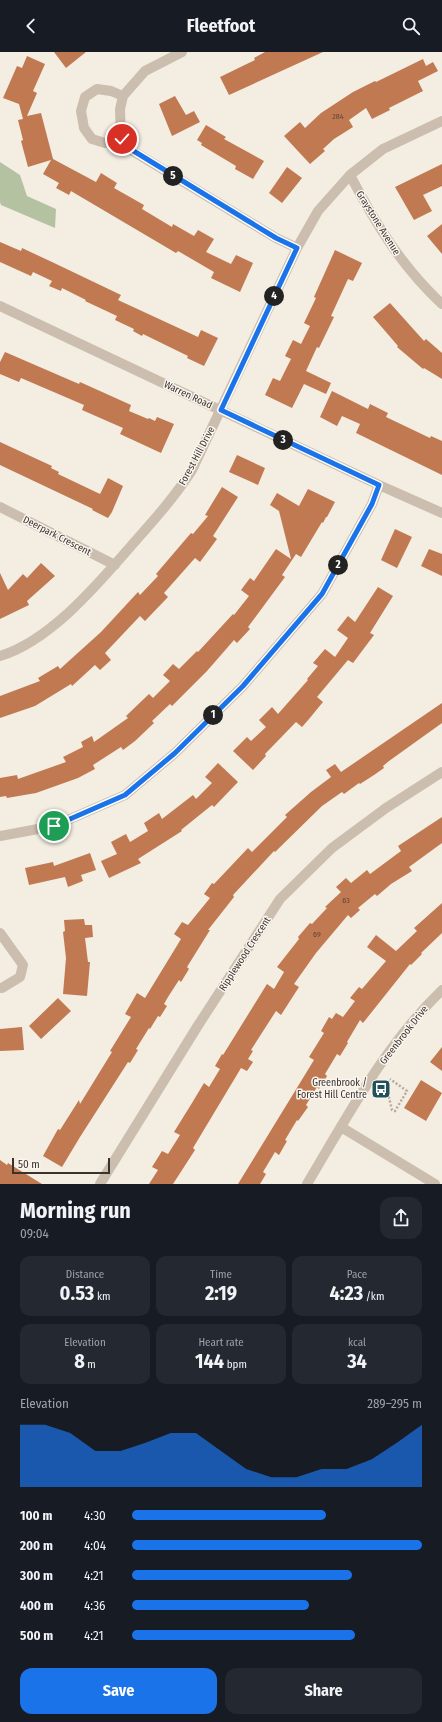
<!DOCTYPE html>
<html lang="en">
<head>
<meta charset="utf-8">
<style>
	body { margin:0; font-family:"Fira Sans Condensed",sans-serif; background:#242831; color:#f1f3f6; height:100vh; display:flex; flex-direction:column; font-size:15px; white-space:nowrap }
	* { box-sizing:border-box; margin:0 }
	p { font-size:13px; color:#9ea1a6 }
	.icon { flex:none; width:22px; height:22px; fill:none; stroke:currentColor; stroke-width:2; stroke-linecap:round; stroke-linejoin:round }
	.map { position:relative; height:1132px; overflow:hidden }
	.side { display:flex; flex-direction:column; background:#171b24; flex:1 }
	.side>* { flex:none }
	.scale { position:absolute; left:12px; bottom:10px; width:98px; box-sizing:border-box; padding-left:4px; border:2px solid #3a322c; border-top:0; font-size:11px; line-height:14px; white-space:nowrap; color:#3a322c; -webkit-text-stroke:3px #faf6ef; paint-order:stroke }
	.pin { position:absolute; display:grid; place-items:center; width:34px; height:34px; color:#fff; margin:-17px; border:2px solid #fff; border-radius:50%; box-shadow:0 1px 4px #0007 }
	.km { position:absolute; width:20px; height:20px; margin:-10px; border-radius:50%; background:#222; color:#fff; font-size:11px; line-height:20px; text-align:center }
	.round { display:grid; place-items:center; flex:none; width:42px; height:42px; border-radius:12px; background:#242831 }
	.overview { display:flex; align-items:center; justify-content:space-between; height:68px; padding:0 20px }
	h1 { font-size:22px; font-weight:700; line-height:30px }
	.figures { display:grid; grid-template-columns:repeat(3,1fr); gap:6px; height:68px; padding:4px 20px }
	.figures div { display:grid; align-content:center; border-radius:10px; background:#242831; text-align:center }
	.figures b { font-size:20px; font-weight:700 }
	.figures small { font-size:11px; font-weight:400 }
	.figures p { font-size:11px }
	.chart { height:112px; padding:8px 20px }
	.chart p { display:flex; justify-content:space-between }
	.chart svg { width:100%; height:72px; margin-top:4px; fill:#1a73e8; opacity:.7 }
	.button { display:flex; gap:8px; margin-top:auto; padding:8px 20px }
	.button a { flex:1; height:46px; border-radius:12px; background:#1a73e8; color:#fff; font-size:16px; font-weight:700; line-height:46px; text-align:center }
	.button a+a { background:#242831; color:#f1f3f6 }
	ul { padding:0 20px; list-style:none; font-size:13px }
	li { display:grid; grid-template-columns:64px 48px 1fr; align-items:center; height:30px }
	li i { height:10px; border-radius:5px; background:#1a73e8 }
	header { display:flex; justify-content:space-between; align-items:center; height:52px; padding:0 20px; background:#171b24; font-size:18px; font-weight:700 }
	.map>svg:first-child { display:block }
</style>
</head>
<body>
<header><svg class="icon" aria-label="back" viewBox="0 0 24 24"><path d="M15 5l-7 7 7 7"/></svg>Fleetfoot<svg class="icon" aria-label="search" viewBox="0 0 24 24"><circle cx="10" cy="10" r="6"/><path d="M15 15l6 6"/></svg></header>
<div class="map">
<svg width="442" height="1132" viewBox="0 0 442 1132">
	<rect width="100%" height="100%" fill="#f3ede2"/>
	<path fill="#b4c2a2" d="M0 110 20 123 27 144 56 157 55 176 1 153 0 150Z"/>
	<path fill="#c17952" d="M54 0H86L66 16Z
		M265 0H323L229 43 220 25 255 8 254 6Z
		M27 4 45 12 33 39 37 41 27 64 41 61 53 107 96 130 101 121 117 131 114 136 144 153 142 157 172 175 173 172 194 184 198 178 214 187 206 200 231 212 236 203 253 211 240 240 211 226 214 220 178 199 176 201 76 142 71 139 69 143 56 136 59 131 43 122 51 108 28 115 21 89 23 88 18 68 23 67 19 52 3 46 17 14 22 16Z
		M423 7 426 14 433 10 438 19 418 29 423 39 389 56 390 58 372 67 366 56 349 68 353 75 334 87 323 97 325 99 310 112 284 84 300 70 305 76 321 61 353 40 375 29 376 30Z
		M175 44 186 63 194 59 200 70 172 84 159 52Z
		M206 73 226 85 224 87 264 109 253 127 235 117 236 114 201 93 202 91 197 88Z
		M442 112V134L423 143 432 159 414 168 395 135Z
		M287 115 302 126 282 151 269 141Z
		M442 172V202L427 184Z
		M0 190 21 199 22 196 52 210 121 243 118 248 198 285 201 278 218 286 204 314 187 306 188 304 143 282 142 284 133 279 134 277 115 268 117 264 85 249 86 248 62 236 61 239 49 234 52 229 33 220 31 224 0 210Z
		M335 198 362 211 353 229 348 227 331 264 334 265 319 296 317 295 306 319 331 331 326 342 304 332 292 356 265 343 273 326 280 329 291 307 285 304 293 288 301 292 310 274 304 271 316 246 314 245Z
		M390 251 424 289 426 287 442 301V327L424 316 423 317 397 295 398 294 373 265Z
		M5 300 79 332 80 330 131 353 129 359 148 367 149 366 155 369 157 365 174 372 161 401 120 382 123 376 82 358 84 353 21 326 19 330 0 322V310Z
		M332 339 368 357 370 352 388 361 386 365 430 386 431 384 442 389V423L356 381 360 372 342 364 337 374 320 365Z
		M0 390 52 414 51 416 59 420 58 422 100 442 108 426 123 434 112 460 108 466 92 458 93 457 0 413Z
		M237 403 265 416 258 433 229 420Z
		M222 435 238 445 213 484 217 487 200 510 195 506 164 541 168 545 145 569 140 564 105 601 111 608 100 618 95 613 72 634 71 632 35 654 0 666V644L40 629 38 626 58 614 60 617 101 580 138 540 140 543 158 524 156 522 191 481 193 482 208 464 205 463Z
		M308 437 335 450 327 465H326L323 471 322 470 301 505 296 502 282 523 285 525 248 575 250 577 237 591 234 588 207 619 172 654 170 652 152 669 154 671 135 689 123 698 121 695 93 713 95 717 78 726 36 741 7 746 6 744 0 745V726L17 723 18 727 66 710 63 705 83 695 81 690 92 684 94 690 128 666 126 664 149 642 153 646 170 629 163 623 173 612 179 617 197 599 198 600 233 562 234 563 249 544 241 538 250 526 254 529 276 497 291 507 279 459 270 453 277 441 299 454Z
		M395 477 412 485 397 516 381 508Z
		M429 497 442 502V524L421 514Z
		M41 511 55 524 27 549 29 553 0 567V521L8 538 23 522 27 526Z
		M378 535 393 544 370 581 374 583 353 611 348 608 317 645 323 650 309 667 302 675 296 670 265 702 266 704 253 718 233 699 247 685 251 689 266 675 259 668 272 655 278 662 308 628 307 627 318 614 313 611 325 597 335 605 348 586 337 578 348 564 355 570Z
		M442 651V671L389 709 383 714 384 716 374 723 360 732 359 731 344 742 342 740 322 754 275 800 274 799 233 843 234 845 208 878H210L187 915 189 917 181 930 179 928 168 945 164 952 167 954 160 965 158 964 150 977 149 976 136 997 138 998 130 1011 128 1010 80 1085 62 1115 43 1104 58 1077 60 1078 79 1048 80 1052 112 1000 110 999 131 965 125 962 137 941 145 946 181 887 174 882 182 870 188 873 210 846 204 842 212 831 214 832 248 796 252 800 287 765 285 763 311 740 331 725 326 718 335 712 341 720Z
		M218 711 238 730 214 755 212 753 181 778 182 779 138 807 141 811 109 826 101 809 117 802 111 790 126 782 130 790 148 779 144 771 159 761 162 767 193 743 196 747 212 731 205 725Z
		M442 765V791L409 815 412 819 391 832 377 844 375 842 358 856 360 858 351 866 348 863 316 901 294 932 299 935 281 963 276 959 251 998 253 999 248 1007 253 1010 247 1019 241 1016 193 1096 195 1098 173 1132H149L158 1118 152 1115 162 1099 168 1102 180 1083 174 1080 192 1051 204 1031 209 1035 220 1017 215 1014 222 1002 223 1003 267 932 274 937 284 920 277 915 299 887 298 885 310 871 312 872 327 856 325 855 341 840 336 835 346 826 351 831 367 818 370 822 401 799 398 794Z
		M90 801 96 818 81 823 83 829 68 835 65 825 29 833 25 816 53 810 54 814Z
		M442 851V881L421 901 422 902 411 913 410 912 363 971 360 968 347 990 348 991 340 1004 337 1002 325 1022 327 1024 319 1037 317 1035 306 1053 308 1055 298 1069 297 1068 285 1088 287 1089 279 1103 275 1100 263 1120 266 1122 260 1132H238L314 1008 309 1005 324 981 321 979 329 965 332 967 336 961 343 965 355 949 350 946 359 935 362 937 386 909 367 895 376 883 396 899 417 879 414 876Z
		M84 867 85 873H92L93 885 85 886 88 910H90L87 944 63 942 66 906 63 880 65 879 64 868Z
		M58 946 71 959 41 987 29 974Z
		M22 975 24 998 0 999V977Z
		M442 995V1019L430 1010Z
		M421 1028 442 1041 426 1069 404 1056Z
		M0 1108 7 1113 8 1111 42 1132H0Z"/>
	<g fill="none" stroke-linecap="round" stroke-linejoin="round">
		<path stroke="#b7a998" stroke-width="2.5" stroke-dasharray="2 2" stroke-linecap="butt" d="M386 1033 392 1058 395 1059 407 1039 390 1027"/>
		<path stroke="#cbbeae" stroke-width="10" d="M182 0 145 19 123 44 120 57 121 87 131 98 276 186 297 196
			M121 87 105 91 92 87 84 76 81 59 85 45 97 37 111 39 123 44
			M350 123C375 171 402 215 442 252
			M0 254 379 433 442 461
			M0 455 115 513
			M0 604C50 589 97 533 131 494 153 469 174 446 192 418L297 196 318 159 350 123 383 97 442 69
			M0 784 54 774 125 743 175 701 243 634 322 542 372 452 379 433
			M0 881 23 913 20 925 2 936H0
			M341 1075 435 1132
			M100 1132 197 975 280 847 332 796 386 756 442 720
			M307 1132C347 1065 385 993 442 938"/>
	</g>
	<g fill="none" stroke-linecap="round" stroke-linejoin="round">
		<g stroke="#fff" stroke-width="8">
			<path id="route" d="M54 774 125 743 175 701 243 634 322 542 372 452 379 433 221 358 297 196 276 186 132 98 122 87"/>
		</g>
		<use href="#route" stroke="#1a73e8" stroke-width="5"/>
	</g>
	<defs>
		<g id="bus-square" transform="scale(1)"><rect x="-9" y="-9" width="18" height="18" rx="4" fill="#22515b" stroke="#faf6ef"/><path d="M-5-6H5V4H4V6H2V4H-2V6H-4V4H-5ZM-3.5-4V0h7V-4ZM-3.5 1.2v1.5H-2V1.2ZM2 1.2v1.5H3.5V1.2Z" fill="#fff"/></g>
	</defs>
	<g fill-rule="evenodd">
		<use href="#bus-square" x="381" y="1037"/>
	</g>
	<g text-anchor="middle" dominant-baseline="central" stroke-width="3" stroke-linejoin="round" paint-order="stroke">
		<g font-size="8" fill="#5c4436">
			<text x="338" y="64">284</text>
			<text x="346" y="848">63</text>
			<text x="317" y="882">69</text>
		</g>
		<g font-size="10" fill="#3a322c" stroke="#faf6ef">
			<text transform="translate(378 171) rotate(58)">Graystone Avenue</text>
			<text transform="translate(188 343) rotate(25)">Warren Road</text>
			<text transform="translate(197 404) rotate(-62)">Forest Hill Drive</text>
			<text transform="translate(57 484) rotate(27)">Deerpark Crescent</text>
			<text transform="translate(245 902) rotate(-57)">Ripplewood Crescent</text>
			<text transform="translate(404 983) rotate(-52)">Greenbrook Drive</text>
		</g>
		<g font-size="10" fill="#3a322c" stroke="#faf6ef" text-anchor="end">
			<text x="367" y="1031">Greenbrook /<tspan x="367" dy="12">Forest Hill Centre</tspan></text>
		</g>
	</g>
</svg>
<div class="scale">50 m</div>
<div class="pin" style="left:54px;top:774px;background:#1e9e55"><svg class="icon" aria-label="arrive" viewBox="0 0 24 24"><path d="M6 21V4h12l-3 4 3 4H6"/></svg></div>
<div class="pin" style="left:122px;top:87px;background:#d93025"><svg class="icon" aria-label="check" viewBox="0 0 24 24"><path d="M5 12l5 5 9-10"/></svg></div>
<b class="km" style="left:213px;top:663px">1</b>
<b class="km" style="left:338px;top:513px">2</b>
<b class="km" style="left:283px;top:388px">3</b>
<b class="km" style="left:274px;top:244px">4</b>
<b class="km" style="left:173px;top:124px">5</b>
</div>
<section class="side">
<div class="overview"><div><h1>Morning run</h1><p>09:04</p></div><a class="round"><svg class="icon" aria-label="share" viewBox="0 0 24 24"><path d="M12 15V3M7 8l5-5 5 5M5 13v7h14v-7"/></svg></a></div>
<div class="figures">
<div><p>Distance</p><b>0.53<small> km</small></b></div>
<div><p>Time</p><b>2:19</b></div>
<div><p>Pace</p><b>4:23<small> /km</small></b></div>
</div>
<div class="figures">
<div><p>Elevation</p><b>8<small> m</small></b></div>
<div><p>Heart rate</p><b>144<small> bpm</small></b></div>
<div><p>kcal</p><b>34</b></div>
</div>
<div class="chart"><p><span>Elevation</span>289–295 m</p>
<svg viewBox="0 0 160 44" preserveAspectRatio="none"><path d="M0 44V6L10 6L20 11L30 22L40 22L50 17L60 11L70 11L80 22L90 33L100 38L110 38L120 33L130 33L140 27L150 17L160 6V44z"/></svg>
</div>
<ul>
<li><b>100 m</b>4:30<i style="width:67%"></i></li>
<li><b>200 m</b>4:04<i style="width:100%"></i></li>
<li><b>300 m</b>4:21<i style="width:76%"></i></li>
<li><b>400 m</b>4:36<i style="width:61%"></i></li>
<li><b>500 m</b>4:21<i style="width:77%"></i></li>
</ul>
<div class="button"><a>Save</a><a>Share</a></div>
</section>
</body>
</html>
